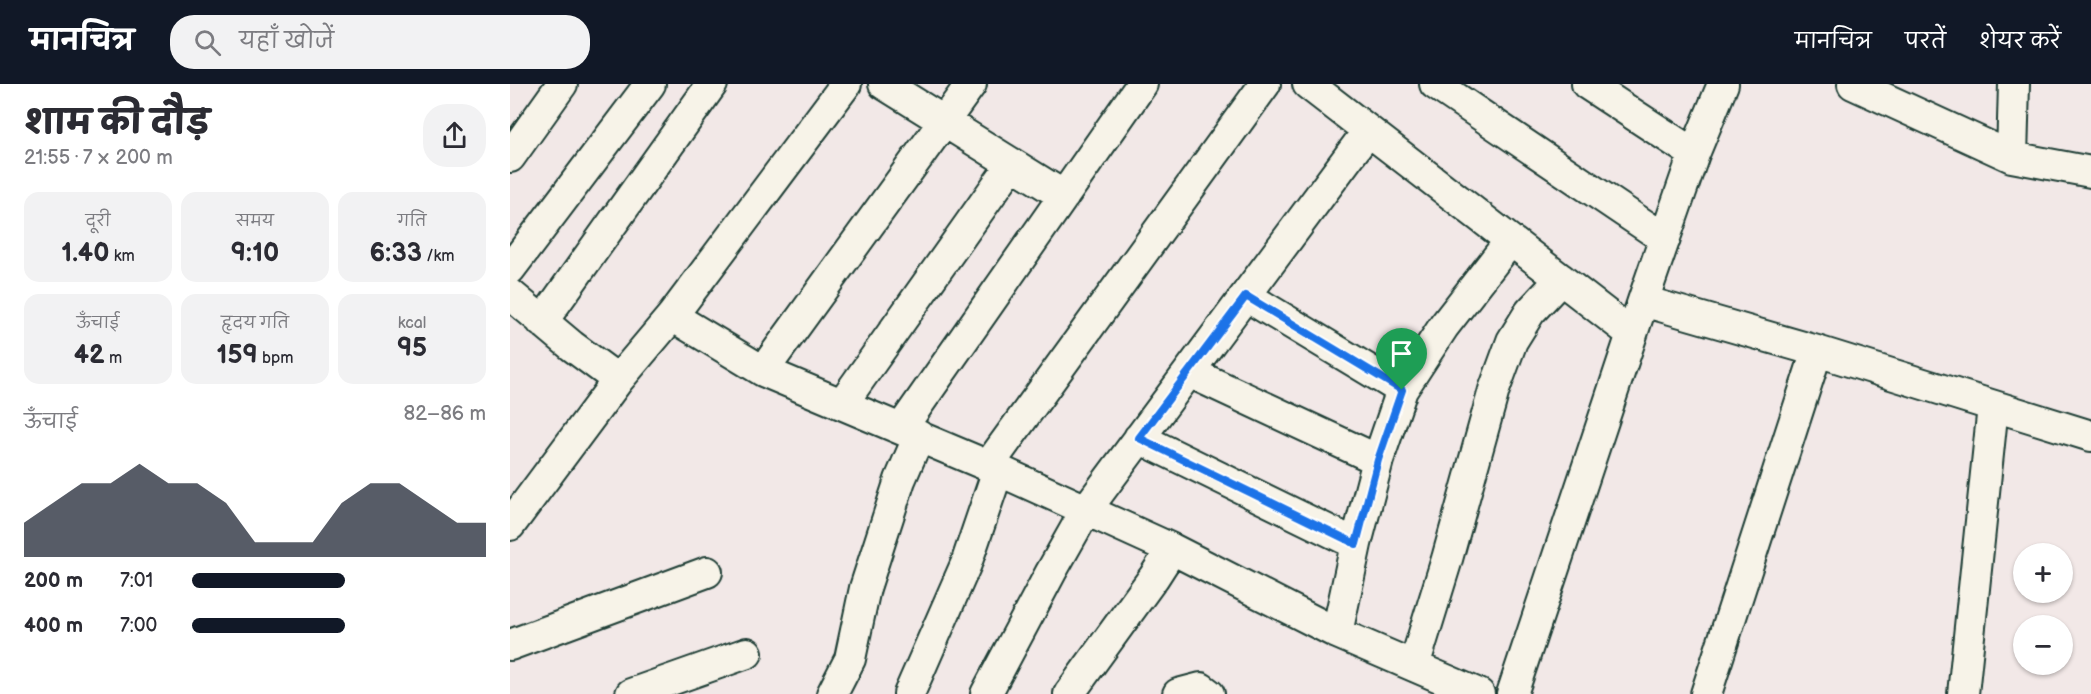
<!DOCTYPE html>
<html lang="hi">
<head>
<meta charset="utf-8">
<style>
	body { margin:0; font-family:"Balsamiq Sans","Playpen Sans Deva",sans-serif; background:#f2f2f3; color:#2b2b33; height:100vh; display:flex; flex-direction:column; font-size:22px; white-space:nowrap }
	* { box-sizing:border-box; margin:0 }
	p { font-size:20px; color:#7c7c81 }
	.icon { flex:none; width:33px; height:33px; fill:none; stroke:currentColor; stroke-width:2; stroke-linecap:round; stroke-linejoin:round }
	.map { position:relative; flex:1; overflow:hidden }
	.sheet { display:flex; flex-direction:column; background:#fff; width:510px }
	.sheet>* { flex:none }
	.tools { position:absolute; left:1503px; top:459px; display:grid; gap:12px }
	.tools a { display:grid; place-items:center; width:60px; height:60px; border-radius:50%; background:#fff; box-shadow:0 2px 4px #0004; font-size:30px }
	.pin { position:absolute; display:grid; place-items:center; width:51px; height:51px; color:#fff; margin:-62px -26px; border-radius:50% 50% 50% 0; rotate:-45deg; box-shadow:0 0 6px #0007 }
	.pin .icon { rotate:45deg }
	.round { display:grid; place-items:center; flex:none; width:63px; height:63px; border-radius:24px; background:#f2f2f3 }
	.summary { display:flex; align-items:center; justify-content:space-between; height:102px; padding:0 24px }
	h1 { font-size:33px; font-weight:800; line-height:45px }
	.metrics { display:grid; grid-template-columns:repeat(3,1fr); gap:9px; height:102px; padding:6px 24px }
	.metrics div { display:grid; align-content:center; border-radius:15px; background:#f2f2f3; text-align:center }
	.metrics b { font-size:26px; font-weight:800 }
	.metrics small { font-size:16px; font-weight:400 }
	.metrics p { font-size:16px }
	.chart { height:168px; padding:12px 24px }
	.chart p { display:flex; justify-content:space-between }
	.chart svg { width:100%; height:108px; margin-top:6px; fill:#111827; opacity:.7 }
	ul { padding:0 24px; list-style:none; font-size:20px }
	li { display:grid; grid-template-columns:96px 72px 1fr; align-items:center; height:45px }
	li i { height:15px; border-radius:8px; background:#111827 }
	header { display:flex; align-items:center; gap:36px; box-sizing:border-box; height:84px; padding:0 30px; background:#111827; color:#fff }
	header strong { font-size:28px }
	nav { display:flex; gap:33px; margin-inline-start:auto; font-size:21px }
	.search { width:420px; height:54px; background:#f2f2f3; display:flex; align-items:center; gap:15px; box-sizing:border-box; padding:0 21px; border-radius:24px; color:#7c7c81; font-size:22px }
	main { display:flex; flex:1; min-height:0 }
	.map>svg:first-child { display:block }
</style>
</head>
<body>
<header>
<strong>मानचित्र</strong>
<div class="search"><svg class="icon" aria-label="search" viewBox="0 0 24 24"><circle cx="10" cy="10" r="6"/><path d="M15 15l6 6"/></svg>यहाँ खोजें</div>
<nav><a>मानचित्र</a><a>परतें</a><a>शेयर करें</a></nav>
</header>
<main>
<section class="sheet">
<div class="summary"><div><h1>शाम की दौड़</h1><p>21:55 · 7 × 200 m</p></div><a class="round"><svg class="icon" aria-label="share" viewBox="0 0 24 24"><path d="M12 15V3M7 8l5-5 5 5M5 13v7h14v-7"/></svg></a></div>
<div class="metrics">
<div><p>दूरी</p><b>1.40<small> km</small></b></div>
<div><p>समय</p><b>9:10</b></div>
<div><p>गति</p><b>6:33<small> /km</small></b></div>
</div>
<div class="metrics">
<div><p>ऊँचाई</p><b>42<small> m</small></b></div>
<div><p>हृदय गति</p><b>159<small> bpm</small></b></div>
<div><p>kcal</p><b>95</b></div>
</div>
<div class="chart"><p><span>ऊँचाई</span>82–86 m</p>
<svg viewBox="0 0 160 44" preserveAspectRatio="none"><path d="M0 44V30L10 22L20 14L30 14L40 6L50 14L60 14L70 22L80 38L90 38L100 38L110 22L120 14L130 14L140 22L150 30L160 30V44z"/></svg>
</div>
<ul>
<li><b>200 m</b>7:01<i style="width:52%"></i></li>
<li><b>400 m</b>7:00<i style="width:52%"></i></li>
</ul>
</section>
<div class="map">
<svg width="1581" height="610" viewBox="0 0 1581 610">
	<rect width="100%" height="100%" fill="#f2e8e7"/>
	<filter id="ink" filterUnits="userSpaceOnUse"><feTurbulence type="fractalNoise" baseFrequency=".0167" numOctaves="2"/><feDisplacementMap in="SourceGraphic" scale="12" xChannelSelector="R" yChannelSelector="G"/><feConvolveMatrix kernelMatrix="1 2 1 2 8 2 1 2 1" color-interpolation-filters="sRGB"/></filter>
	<g filter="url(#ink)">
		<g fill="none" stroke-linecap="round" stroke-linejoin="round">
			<g stroke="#1f3d34" stroke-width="34">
				<path id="street" d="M374 0 554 112
					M798 0 1122 250
					M925 0 1155 155
					M1077 0 1184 70
					M1343 0 1502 73 1581 88
					M0 73 52 0
					M1502 73 1504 0
					M0 185 140 0
					M0 210 62 262 108 296
					M736 212 892 306
					M1133 217 1307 267 1581 352
					M162 232 253 287 488 386 662 465 827 549 969 610
					M32 238 202 0
					M253 287 461 0
					M679 288 868 376
					M332 320 502 80
					M391 345 632 0
					M629 354 846 460
					M478 382 755 0
					M0 441 108 296 162 232 336 0
					M827 549 846 460 868 376 892 306 934 242 1000 157
					M0 561 197 488
					M904 582 937 475 984 306 1002 257 1020 228 1051 195
					M121 610 237 569
					M322 610 340 575 355 504 390 396 409 352
					M399 610 456 480 488 386
					M476 610 541 488 576 426 858 47
					M559 610 644 493 662 465
					M668 610 691 604 699 610
					M1002 610 1133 217 1184 70 1213 0
					M1196 610 1307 267
					M1453 610 1483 322"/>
			</g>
			<use href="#street" stroke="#f7f3e8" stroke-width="30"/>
		</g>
	</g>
	<g fill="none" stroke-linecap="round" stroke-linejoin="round" filter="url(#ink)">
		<g stroke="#fff" stroke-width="12">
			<path id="route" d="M736 212 892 306 868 376 846 460 629 354Z"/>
		</g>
		<use href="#route" stroke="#1a73e8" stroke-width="8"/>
	</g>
</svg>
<div class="tools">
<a>+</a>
<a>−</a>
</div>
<div class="pin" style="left:892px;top:306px;background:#1e9e55"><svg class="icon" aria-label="arrive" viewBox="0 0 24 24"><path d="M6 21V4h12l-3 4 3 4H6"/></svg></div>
</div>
</main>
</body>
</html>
